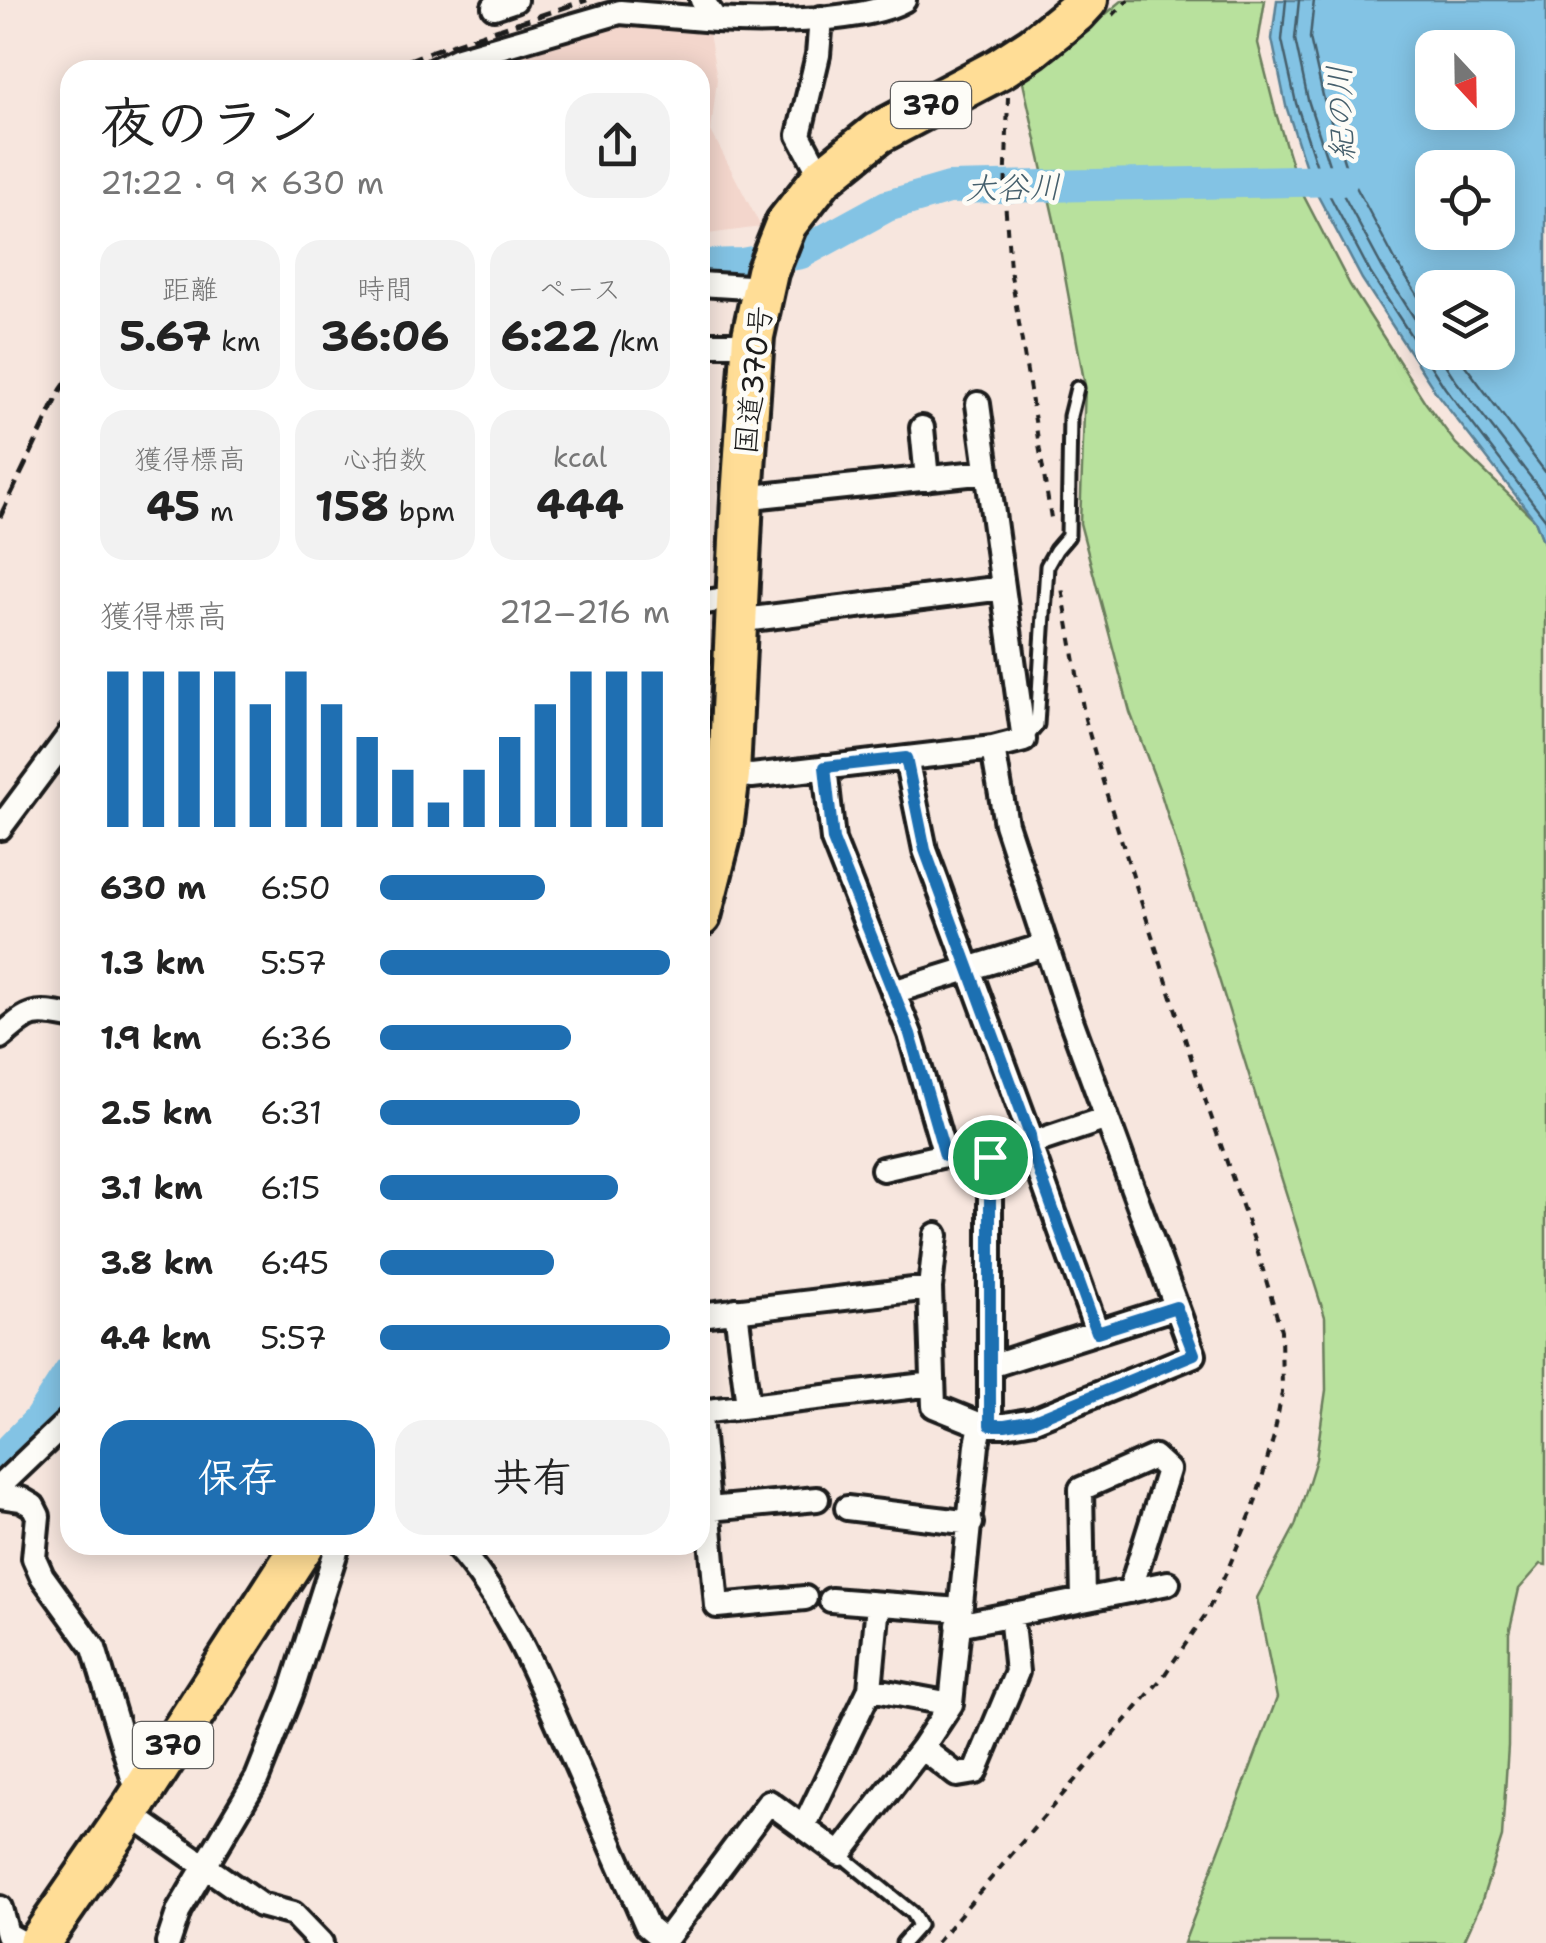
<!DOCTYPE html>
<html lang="ja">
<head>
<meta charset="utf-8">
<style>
	body { margin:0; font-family:"Shantell Sans","Klee One",sans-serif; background:#f2f2f2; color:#222; height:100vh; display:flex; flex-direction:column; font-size:38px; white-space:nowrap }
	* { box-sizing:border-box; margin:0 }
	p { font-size:32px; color:#767676 }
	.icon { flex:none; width:55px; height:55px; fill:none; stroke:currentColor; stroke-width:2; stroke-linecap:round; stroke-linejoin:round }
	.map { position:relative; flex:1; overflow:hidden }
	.panel { position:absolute; left:60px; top:60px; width:650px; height:1495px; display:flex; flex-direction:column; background:#fff; border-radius:30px; box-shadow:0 5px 25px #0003 }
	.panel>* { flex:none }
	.needle { width:65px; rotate:158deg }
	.fabs { position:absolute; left:1415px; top:30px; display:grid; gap:20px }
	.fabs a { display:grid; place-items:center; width:100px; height:100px; border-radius:20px; background:#fff; box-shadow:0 5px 25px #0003; font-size:50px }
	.pin { position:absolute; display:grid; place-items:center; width:85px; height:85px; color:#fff; margin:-42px; border:5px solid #fff; border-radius:50%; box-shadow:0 2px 10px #0007 }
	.round { display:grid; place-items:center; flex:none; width:105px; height:105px; border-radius:30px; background:#f2f2f2 }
	.head { display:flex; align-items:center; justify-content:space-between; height:170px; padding:0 40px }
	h1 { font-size:55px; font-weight:700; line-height:75px }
	.stats { display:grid; grid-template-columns:repeat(3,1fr); gap:15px; height:170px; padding:10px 40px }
	.stats div { display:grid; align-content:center; border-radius:25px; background:#f2f2f2; text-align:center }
	.stats b { font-size:42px; font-weight:700 }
	.stats small { font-size:28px; font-weight:400 }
	.stats p { font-size:28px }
	.chart { height:280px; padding:20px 40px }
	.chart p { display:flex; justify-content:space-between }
	.chart svg { width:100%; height:180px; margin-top:10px; stroke:#1f6fb2; stroke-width:6 }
	.primary-button { display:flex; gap:20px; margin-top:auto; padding:20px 40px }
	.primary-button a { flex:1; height:115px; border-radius:30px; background:#1f6fb2; color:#fff; font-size:40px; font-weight:700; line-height:115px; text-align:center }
	.primary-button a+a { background:#f2f2f2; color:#222 }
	ul { padding:0 40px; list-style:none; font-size:32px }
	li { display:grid; grid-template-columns:160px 120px 1fr; align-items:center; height:75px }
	li i { height:25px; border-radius:12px; background:#1f6fb2 }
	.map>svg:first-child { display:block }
</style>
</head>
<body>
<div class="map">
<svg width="1546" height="1943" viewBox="0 0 1546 1943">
	<rect width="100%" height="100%" fill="#f7e6de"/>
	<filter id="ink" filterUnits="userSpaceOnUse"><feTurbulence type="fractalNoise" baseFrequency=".01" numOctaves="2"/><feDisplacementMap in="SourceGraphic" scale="20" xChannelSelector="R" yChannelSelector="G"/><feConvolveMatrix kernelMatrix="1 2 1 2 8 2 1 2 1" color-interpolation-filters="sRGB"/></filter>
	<g filter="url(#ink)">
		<path fill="#f3d6cc" d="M611 5 705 10 717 79 711 131 761 227 700 235V70H425Z"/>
		<path fill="#b8e19d" stroke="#6a7e5c" stroke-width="2.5" d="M1123 0H1265L1258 43 1275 110 1298 185 1350 285 1425 402 1456 444 1535 520 1546 548V1565L1541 1564 1519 1589 1509 1633 1508 1746 1502 1837 1481 1903 1463 1943H1184L1277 1698 1257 1598 1295 1526 1316 1459 1326 1390 1325 1317 1160 791 1130 712 1080 523 1085 386 1057 233 1022 78 1074 40Z"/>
		<path fill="#83c3e4" stroke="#5a8094" stroke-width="2.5" fill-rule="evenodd" d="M1277 0H1546V548L1535 520 1437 394 1362 279 1311 183 1286 106 1272 39ZM1432 48H1498V112H1432ZM1432 168H1498V232H1432ZM1432 288H1498V352H1432Z"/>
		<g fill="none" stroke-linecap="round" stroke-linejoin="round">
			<path stroke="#455f6c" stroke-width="2.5" d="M1286 0 1282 40 1296 103 1321 179 1371 274 1445 388 1546 520
				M1299 0 1295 39 1308 100 1332 174 1382 267 1432 346
				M1314 0 1310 38 1323 96 1346 168 1395 260 1432 318
				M1437 352 1456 381 1546 497
				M1455 352 1546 473"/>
			<path stroke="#83c3e4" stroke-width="32" d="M700 265 742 264 801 253 887 206 949 188 1342 180
				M0 1460 38 1421 70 1372"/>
			<g stroke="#1c1c1c" stroke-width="19">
				<path id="lane" d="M1027 737 1037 725 1047 566 1056 550 1068 536 1070 416 1077 388
					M840 1854 912 1913 919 1925 903 1943"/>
			</g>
			<g stroke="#1c1c1c" stroke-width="30">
				<path id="street" d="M702 0 716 20C761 23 866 22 904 0
					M494 7 515 0
					M821 18 818 55 799 135 822 178
					M435 70 458 59 620 12 716 20
					M700 284 763 288
					M700 344H753
					M922 428 927 479
					M742 498 987 472
					M700 603 737 597
					M736 621 1003 588
					M906 758 925 850 1030 1135 1032 1151 1097 1332
					M825 767 833 840 910 1034 945 1155
					M729 774 752 776 993 748 1024 740 978 404
					M0 828 70 734
					M893 992 1046 945
					M0 1037C30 1012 31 1009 70 1017
					M990 1157V1425
					M883 1169 945 1155 990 1157 1107 1118
					M936 1235 930 1288 934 1406 981 1425H1005L1034 1420 1194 1355 1067 1009 1006 824 993 748
					M736 1310 748 1406
					M700 1315 930 1288
					M990 1366 1176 1307
					M700 1412 933 1384
					M700 1416 717 1606 805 1598
					M0 1486 70 1419
					M0 1496 21 1499 33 1506 38 1516 34 1558 42 1576 94 1648 133 1778 145 1787
					M847 1508 971 1523
					M709 1509 817 1499
					M455 1545C505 1600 538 1677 567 1744 594 1805 620 1866 647 1926L665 1941
					M831 1600 960 1610
					M1083 1600 1081 1489 1154 1457 1168 1470 1130 1591
					M958 1625 1168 1583
					M870 1689 951 1704
					M922 1748 957 1775 975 1772 1017 1672 1011 1614
					M129 1813 260 1905 293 1914 321 1943
					M804 1827 870 1689 878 1604
					M0 1908 7 1934 23 1943
					M168 1943 179 1910 257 1778 291 1693 338 1545
					M663 1943 769 1802 840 1854 922 1748 951 1704 977 1445 981 1425"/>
			</g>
			<g stroke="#1c1c1c" stroke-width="48">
				<path id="highway" d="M700 916 722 829 729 774 742 498 753 336 767 272 786 224 822 178 878 133 999 69 1033 47 1076 12 1087 0
					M39 1943 129 1813 303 1545"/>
			</g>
			<path stroke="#1c1c1c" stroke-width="4" stroke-dasharray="8 8" stroke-linecap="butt" d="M1113 15 1128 0
				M1008 97 1005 200 1010 269 1052 524
				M936 1943 1163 1677 1206 1614 1228 1569 1254 1506 1274 1436 1282 1392 1281 1330 1254 1240 1197 1076 1106 792 1085 719 1062 588"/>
			<use href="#lane" stroke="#fdfcf7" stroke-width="11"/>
			<use href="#street" stroke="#fdfcf7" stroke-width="22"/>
			<use href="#highway" stroke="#ffdd96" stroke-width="40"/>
			<path stroke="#1c1c1c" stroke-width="5" stroke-dasharray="15 8" stroke-linecap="butt" d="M385 70 432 51 587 0
				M0 517 61 390 70 377"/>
		</g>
	</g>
	<g fill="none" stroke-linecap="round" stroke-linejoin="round" filter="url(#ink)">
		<g stroke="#fff" stroke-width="20">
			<path id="route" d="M906 758 925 850 1030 1135 1032 1151 1097 1332 1176 1307 1194 1354 1034 1420 1005 1425H990V1157L945 1155 910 1034 833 840 825 767Z"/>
		</g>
		<use href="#route" stroke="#1f6fb2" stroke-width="12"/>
	</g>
	<g text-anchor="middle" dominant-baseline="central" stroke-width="9" stroke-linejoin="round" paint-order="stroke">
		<g fill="#fdfcf7" stroke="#605f5e" stroke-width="2.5">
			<rect x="891" y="82" width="80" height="46" rx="8"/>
			<rect x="133" y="1722" width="80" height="46" rx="8"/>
		</g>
		<g font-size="28" font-weight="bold" fill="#1c1c1c">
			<text x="931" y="105">370</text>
			<text x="173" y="1745">370</text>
		</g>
		<g font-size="30" fill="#1c1c1c" stroke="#fdfcf7">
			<text transform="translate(753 380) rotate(-84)">国道370号</text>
		</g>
		<g font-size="32" font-style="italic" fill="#455f6c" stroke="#fdfcf7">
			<text transform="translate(1340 113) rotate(-92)">紀の川</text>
			<text transform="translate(1013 187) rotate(-1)">大谷川</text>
		</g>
	</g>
</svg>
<div class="fabs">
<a><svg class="needle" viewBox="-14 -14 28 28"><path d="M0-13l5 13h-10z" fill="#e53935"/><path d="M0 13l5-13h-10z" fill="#767676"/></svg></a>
<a><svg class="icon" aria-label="locate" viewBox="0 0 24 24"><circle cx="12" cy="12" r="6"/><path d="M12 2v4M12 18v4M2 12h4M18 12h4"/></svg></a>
<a><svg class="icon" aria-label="layers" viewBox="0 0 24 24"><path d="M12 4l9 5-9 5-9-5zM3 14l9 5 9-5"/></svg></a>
</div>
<div class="pin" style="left:990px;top:1157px;background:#1e9e55"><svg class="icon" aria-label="arrive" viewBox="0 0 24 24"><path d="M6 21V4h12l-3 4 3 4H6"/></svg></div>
<section class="panel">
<div class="head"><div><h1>夜のラン</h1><p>21:22 · 9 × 630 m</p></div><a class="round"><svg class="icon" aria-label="share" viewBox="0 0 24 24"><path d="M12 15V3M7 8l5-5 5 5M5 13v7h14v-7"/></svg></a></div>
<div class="stats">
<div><p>距離</p><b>5.67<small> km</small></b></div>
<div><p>時間</p><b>36:06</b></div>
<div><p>ペース</p><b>6:22<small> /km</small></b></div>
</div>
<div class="stats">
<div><p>獲得標高</p><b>45<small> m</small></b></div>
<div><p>心拍数</p><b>158<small> bpm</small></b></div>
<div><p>kcal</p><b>444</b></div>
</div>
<div class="chart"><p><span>獲得標高</span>212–216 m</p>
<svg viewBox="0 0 160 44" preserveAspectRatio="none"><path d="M5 44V6M15 44V6M25 44V6M35 44V6M45 44V14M55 44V6M65 44V14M75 44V22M85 44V30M95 44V38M105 44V30M115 44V22M125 44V14M135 44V6M145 44V6M155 44V6"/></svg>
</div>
<ul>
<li><b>630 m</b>6:50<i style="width:57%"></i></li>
<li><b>1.3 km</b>5:57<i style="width:100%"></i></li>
<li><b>1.9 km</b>6:36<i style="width:66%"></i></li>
<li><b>2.5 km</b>6:31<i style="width:69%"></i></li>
<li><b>3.1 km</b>6:15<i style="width:82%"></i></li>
<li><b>3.8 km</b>6:45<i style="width:60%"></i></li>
<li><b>4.4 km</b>5:57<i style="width:100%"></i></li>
</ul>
<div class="primary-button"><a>保存</a><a>共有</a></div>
</section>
</div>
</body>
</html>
